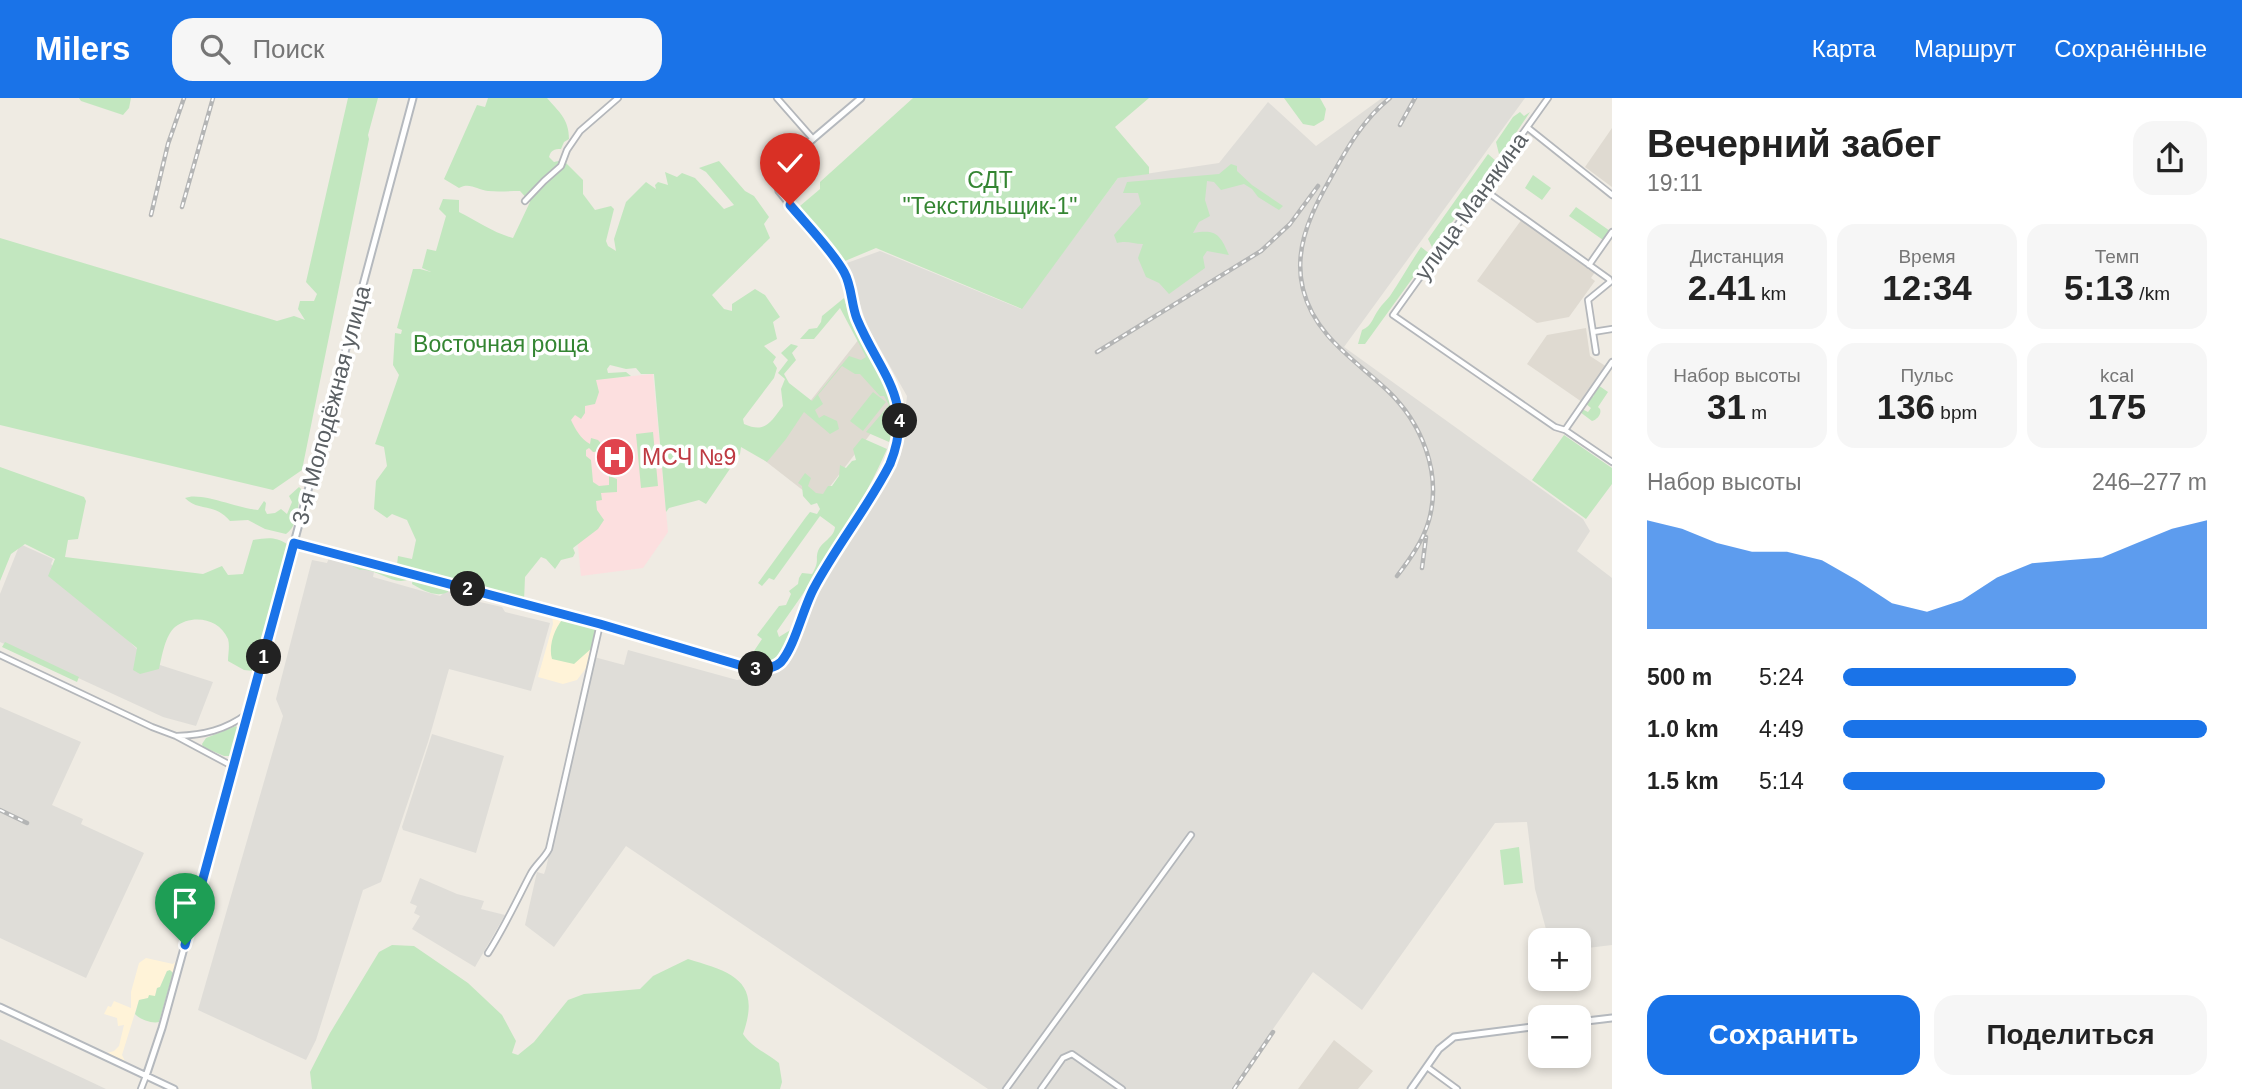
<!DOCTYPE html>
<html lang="ru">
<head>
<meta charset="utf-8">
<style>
	body { margin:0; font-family:Arial,sans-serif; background:#f6f6f6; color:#222; height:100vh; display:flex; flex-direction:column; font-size:26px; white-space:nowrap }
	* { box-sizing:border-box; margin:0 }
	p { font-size:23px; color:#767676 }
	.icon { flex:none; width:38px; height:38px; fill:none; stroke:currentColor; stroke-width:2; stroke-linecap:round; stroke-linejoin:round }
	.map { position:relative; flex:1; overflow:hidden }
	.drawer { display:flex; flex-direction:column; background:#fff; width:630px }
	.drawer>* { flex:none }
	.fabs { position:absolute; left:1528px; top:830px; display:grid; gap:14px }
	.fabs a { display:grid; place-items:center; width:63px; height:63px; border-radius:14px; background:#fff; box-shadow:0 4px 10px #0003; font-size:35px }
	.pin { position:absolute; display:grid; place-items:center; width:60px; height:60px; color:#fff; margin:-72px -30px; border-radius:50% 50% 50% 0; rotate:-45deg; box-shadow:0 0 7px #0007 }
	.pin .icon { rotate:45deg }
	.km { position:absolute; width:35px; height:35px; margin:-18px; border-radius:50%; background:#222; color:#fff; font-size:19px; line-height:35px; text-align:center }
	.round { display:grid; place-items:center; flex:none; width:74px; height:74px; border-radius:21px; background:#f6f6f6 }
	.head { display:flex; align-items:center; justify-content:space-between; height:119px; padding:0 35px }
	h1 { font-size:38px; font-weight:700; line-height:52px }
	.figures { display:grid; grid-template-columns:repeat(3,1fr); gap:10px; height:119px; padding:7px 35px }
	.figures div { display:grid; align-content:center; border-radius:18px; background:#f6f6f6; text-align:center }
	.figures b { font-size:35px; font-weight:700 }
	.figures small { font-size:19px; font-weight:400 }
	.figures p { font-size:19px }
	.chart { height:196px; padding:14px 35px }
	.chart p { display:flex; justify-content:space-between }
	.chart svg { width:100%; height:126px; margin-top:7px; fill:#1a73e8; opacity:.7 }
	.cta { display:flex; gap:14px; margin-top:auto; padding:14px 35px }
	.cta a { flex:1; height:80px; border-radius:21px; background:#1a73e8; color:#fff; font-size:28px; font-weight:700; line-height:80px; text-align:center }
	.cta a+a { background:#f6f6f6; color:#222 }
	ul { padding:0 35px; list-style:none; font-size:23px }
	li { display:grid; grid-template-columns:112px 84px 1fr; align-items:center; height:52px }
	li i { height:18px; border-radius:9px; background:#1a73e8 }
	header { display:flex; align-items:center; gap:42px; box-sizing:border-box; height:98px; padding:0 35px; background:#1a73e8; color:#fff }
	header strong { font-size:33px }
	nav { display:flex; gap:38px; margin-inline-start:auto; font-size:24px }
	.search { width:490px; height:63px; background:#f6f6f6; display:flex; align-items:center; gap:18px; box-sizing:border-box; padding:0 24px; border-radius:21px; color:#767676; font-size:26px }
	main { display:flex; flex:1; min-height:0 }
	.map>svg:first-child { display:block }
</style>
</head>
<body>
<header>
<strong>Milers</strong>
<div class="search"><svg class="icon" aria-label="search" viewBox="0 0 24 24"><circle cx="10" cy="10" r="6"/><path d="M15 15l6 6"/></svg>Поиск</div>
<nav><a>Карта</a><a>Маршрут</a><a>Сохранённые</a></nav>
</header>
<main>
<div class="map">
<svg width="1612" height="991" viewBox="0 0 1612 991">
	<rect width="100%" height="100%" fill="#efebe3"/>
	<path fill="#fff3d8" d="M552 517 598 529 586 570 577 582 563 586 538 579 553 526Z
		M146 860 173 866 175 864 173 875 172 873H167L160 889 157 890 155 899 139 902 122 957 125 963 107 955 114 953 119 948 124 927 118 928 117 920 104 916 108 908 111 909 114 903 131 910V894L139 865Z"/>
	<path fill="#dfddd8" d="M1382 0H1525L1344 249 1583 421 1590 433 1577 453 1612 480V847L1579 851 1578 842H1549L1535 791 1527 724 1495 725 1362 912 1313 874 1231 991H988L626 748 554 849 525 827 537 774 544 776 546 770 594 559 624 567 628 552 737 582 754 579 780 569 789 559 818 488 888 382 902 340 907 298 867 228 847 165 880 153 1021 211 1118 80 1219 65 1268 4 1316 48Z
		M20 446 53 461 51 466 70 486 138 552 140 550 160 567 213 584 196 628 163 619 0 544V496Z
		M329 460 374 474 373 479 440 498 448 492 463 497 465 502H471L502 509 505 514 550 525 531 593 449 571 428 644 381 784 363 792 316 942 306 962 198 912 283 618 276 601 312 462 327 465Z
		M0 609 81 644 52 707 83 721 81 726 144 755 86 880 0 840Z
		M432 636 504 658 476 755 403 732 402 729Z
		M420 780 457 796 484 803 481 811 505 817 475 869 412 831 420 818 414 815 417 808 410 805Z
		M0 941 106 991H0Z"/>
	<path fill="#dfdad1" d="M1612 30V89L1585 69Z
		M1522 121 1595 174 1591 180 1595 183 1569 219 1537 225 1477 183Z
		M1586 230 1590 258 1607 269 1582 304 1527 266 1547 237Z
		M859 241 892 308 818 404 764 362Z
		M1334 942 1373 973 1358 991H1298Z"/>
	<path fill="#fcdfdf" d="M653 276 668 434 643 470 581 478 561 285Z"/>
	<path fill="#c2e7bf" d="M79 0H131L129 10 123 17 81 3Z
		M348 0H378L368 37 369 41 302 372 273 392 0 327V140L277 223 294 218 305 222 298 211 300 203H314L317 196 306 184Z
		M488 0H547C559 14 569 21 569 41L564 44 561 51C554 51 551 52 549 59L554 64 563 62 583 82V96L595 112 611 108 614 111 606 143 608 148 616 153 614 141 626 104 646 84 656 91 655 87 658 84 668 87 665 74 677 79 682 75 695 80 724 111 734 107 706 74 699 70 719 63 745 93 754 98 769 119 764 126 770 140 712 197 724 211 732 213V206L755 191 765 197 780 219 773 224 777 241 764 248 776 259 773 264 777 270 774 280 743 321 744 326C766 336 771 323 783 308L781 291 785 281 778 275 788 262 781 255 791 246 798 248 792 255 796 262 784 276 789 285 812 303 849 258 861 262 866 259 840 210 814 241H800L809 231 817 230 821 224 822 218 844 200 850 219 892 299 895 326 889 344 866 334 889 307 884 298H880L860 276H855L842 268 818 297 823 306 815 312 819 320 824 317 837 323 839 331 830 336 804 314 786 341 767 364 741 349 740 356 706 406 699 402 669 410 666 414 654 276H641L636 270 626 271 610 267 607 271 608 275 626 274 631 278 596 282 599 294 595 306 585 308V315L581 321 575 317 571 322C576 332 580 340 590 346L591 340 598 342 608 353 593 354 589 350 586 352V358L591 362 593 384 599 388 609 387V378L617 381V394L601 395 602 402 596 403 597 412 604 422 598 431 573 450 575 455 573 459 561 462 555 471 546 461 541 459 525 479 524 503 397 467 398 458 412 461 416 442 407 422 392 416 387 420 374 411 376 383 387 368 384 349 375 346 399 277 393 267 395 235 401 236 402 232 397 230 413 171H420L431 174 422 170 427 151 436 153 446 118 439 111 443 101 459 102V114C477 123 494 135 513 140L530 104 520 93C509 93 499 94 488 93 477 92 470 84 459 90L444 81 477 7 485 9Z
		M913 0H1149L1115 29 1149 69V76L1118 80 1022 211 876 150 845 163 800 108 820 91V84Z
		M1284 0H1320L1326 11 1324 22 1314 28 1303 26Z
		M1520 14 1524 18 1530 14 1501 57 1499 56 1496 44 1513 19Z
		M1488 56 1496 63 1433 151 1428 141Z
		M1231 66 1237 68V73L1252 87 1283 108 1279 112 1258 99 1252 91 1244 86 1221 92 1214 84 1207 83 1205 102 1210 118 1199 124 1193 135C1216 131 1220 136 1229 157L1207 153 1203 159 1205 170 1169 196 1159 185 1146 179 1138 160 1143 146C1133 146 1127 142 1117 145L1114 137 1141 106 1138 95H1123L1127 84 1219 76Z
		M1533 77 1551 90 1542 102 1525 90Z
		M1576 109 1610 133 1603 142 1569 118Z
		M1421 149 1430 156 1365 246H1358L1362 232C1372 228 1373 219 1379 211 1382 206 1387 202 1390 198 1401 182 1410 165 1421 149Z
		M1598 287 1608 294 1598 309 1600 311C1602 316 1597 322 1592 323L1580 314 1582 311 1588 314 1591 310 1585 305 1591 298 1593 299Z
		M873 294 886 304 863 333 850 323Z
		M653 334 658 388 641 390 636 336Z
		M1564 337 1612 370V386L1586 421 1532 382Z
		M862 340 887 351C859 415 818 475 777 533L779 539 792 531 783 553 771 563H759L750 559 762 541 757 537 779 508 786 507 791 496 789 493 798 486 799 480 802 475 812 476C820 463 815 462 818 453 822 443 834 440 835 429L820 418 774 482 769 480 762 488 758 485 806 419 810 414 817 416 820 411 817 405 811 407 803 398 802 388 798 385 805 375 811 380 808 388 816 395 823 396 828 388H832L839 378 840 367 846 370 852 363 856 362 853 351Z
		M0 369 84 399 86 403 78 441 68 442 65 459 203 476 222 468 228 477 243 476 253 442C266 440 275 438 287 446L285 460 253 573 244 572 228 563C228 556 230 548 228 541 219 520 192 516 175 529 165 538 162 558 159 571L140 576 133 572 137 550 48 478 55 461 25 446 11 456 0 483Z
		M299 389 301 391C297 406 300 426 286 436L265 431 248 422 230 423C214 404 198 414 185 400 200 393 240 411 258 412L264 403 266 405 265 412 267 416 275 415 281 411 287 416 292 404 289 398Z
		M356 462 373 466 390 475H402L409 481C394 489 377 470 360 472L348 466 350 464Z
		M413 479 441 486 448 491V494C435 500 423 492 412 486Z
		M566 518 597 528 593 549 574 566 552 561C548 548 555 527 566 518Z
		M5 544 79 579 77 584 2 549Z
		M236 628 240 633 233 658H224L203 649 202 646 206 640Z
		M1519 749 1523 785 1504 787 1500 752Z
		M392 847 414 848 468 885 502 917 516 943 512 955 518 957 534 944 568 902 584 896 640 891 653 878 688 861C731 874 762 882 743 936 752 950 766 954 779 965L782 984 780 991H312L310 974 330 935 379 854Z
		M170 872 173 875 159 924C152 926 139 921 135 916L139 902 148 900 149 897 155 898 157 890 160 889 167 873Z"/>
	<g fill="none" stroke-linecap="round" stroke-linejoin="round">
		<g stroke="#b4b7bb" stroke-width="8">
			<path id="minor" d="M777 0 813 41
				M1548 0 1393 217 1555 329 1565 332 1612 364
				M1528 30 1612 97
				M1483 91 1609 181 1610 184 1588 202 1596 254
				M525 103 544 83 561 68 567 52 580 33 618 0
				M1589 167 1612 134
				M1593 234 1612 231
				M1565 332 1612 264
				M0 557 152 629 176 638 234 669
				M177 638C204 637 225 632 247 616
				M488 855C504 830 516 804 530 777 535 767 544 761 549 751L600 526
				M1427 969 1457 991
				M141 991 146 978
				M1006 991 1191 737
				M1041 991 1063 960 1072 956 1122 991"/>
		</g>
		<g stroke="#b5b9be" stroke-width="9">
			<path id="secondary" d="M294 445 600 526 756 572 769 570 779 566 787 555 812 493 890 366 896 349 900 324 898 304 894 292 856 217 845 175 779 93 775 78 780 69 861 0
				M0 909 174 991
				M1578 924 1612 920
				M146 978 162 930 234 669 413 0
				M1411 991 1439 951 1454 939 1540 928"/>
		</g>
		<use href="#minor" stroke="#fff" stroke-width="4.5"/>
		<use href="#secondary" stroke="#fff" stroke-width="5"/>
		<g stroke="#b4b5b5" stroke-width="4.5">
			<path id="rail" d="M1390 0C1360 24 1344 56 1325 90 1308 121 1294 155 1303 191 1314 237 1355 262 1387 292 1422 325 1442 375 1429 422 1423 443 1410 461 1397 478
				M1400 27 1415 0
				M182 109 213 0
				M151 117 168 46 184 0
				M1097 254 1261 153 1290 126 1318 88
				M1422 470 1426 439
				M0 712 27 725
				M1234 991 1273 934"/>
		</g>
		<use href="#rail" stroke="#fff" stroke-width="2" stroke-dasharray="5" stroke-linecap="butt"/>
	</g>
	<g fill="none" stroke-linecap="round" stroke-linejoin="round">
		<g stroke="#fff" stroke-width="14">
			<path id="route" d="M185 847 294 445 600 526 756 572C765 571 775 570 781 564 795 548 803 510 814 490 837 447 868 409 890 366 916 302 880 276 857 221 851 206 852 188 844 174 831 151 807 127 790 107"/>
		</g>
		<use href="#route" stroke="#1a73e8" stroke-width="9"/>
	</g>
	<defs>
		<g id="hospital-disc" transform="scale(2.0125)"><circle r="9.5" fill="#e0444e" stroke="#fff"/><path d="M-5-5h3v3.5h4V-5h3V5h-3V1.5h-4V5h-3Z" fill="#fff"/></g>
	</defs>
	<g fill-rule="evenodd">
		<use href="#hospital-disc" x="615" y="359"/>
	</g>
	<g text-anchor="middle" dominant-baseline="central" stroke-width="7" stroke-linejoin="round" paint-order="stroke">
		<g font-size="23" fill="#348532" stroke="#fff">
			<text x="990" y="82">СДТ<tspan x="990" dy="26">"Текстильщик-1"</tspan></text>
			<text x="501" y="246">Восточная роща</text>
		</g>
		<g font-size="23" fill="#5b6064" stroke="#fff">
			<text transform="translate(1471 108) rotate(-54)">улица Манякина</text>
			<text transform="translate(331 307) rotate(-75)">3-я Молодёжная улица</text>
		</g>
		<g font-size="23" fill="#be3a42" stroke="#fff" text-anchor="start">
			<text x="642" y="359">МСЧ №9</text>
		</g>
	</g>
</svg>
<div class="fabs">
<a>+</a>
<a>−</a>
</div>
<div class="pin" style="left:185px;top:847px;background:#1e9e55"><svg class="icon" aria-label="arrive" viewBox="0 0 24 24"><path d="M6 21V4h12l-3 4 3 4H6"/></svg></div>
<div class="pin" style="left:790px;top:107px;background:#d93025"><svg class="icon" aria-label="check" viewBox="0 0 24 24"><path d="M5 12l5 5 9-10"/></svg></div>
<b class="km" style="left:264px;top:559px">1</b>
<b class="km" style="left:468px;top:491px">2</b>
<b class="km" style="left:756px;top:571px">3</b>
<b class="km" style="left:900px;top:323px">4</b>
</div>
<section class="drawer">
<div class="head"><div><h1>Вечерний забег</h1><p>19:11</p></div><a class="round"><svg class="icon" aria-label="share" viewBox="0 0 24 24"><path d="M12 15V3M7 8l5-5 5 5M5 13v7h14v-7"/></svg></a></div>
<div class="figures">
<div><p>Дистанция</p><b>2.41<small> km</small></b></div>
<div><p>Время</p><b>12:34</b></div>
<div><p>Темп</p><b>5:13<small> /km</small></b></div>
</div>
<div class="figures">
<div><p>Набор высоты</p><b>31<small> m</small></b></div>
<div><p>Пульс</p><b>136<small> bpm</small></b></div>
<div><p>kcal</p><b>175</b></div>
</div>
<div class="chart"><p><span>Набор высоты</span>246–277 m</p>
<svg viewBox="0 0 160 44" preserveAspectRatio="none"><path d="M0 44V6L10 9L20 14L30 17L40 17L50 20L60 27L70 35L80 38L90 34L100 26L110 21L120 20L130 19L140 14L150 9L160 6V44z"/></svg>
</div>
<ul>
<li><b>500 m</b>5:24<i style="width:64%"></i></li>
<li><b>1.0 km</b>4:49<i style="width:100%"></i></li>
<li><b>1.5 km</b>5:14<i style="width:72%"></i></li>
</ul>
<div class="cta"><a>Сохранить</a><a>Поделиться</a></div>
</section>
</main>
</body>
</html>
